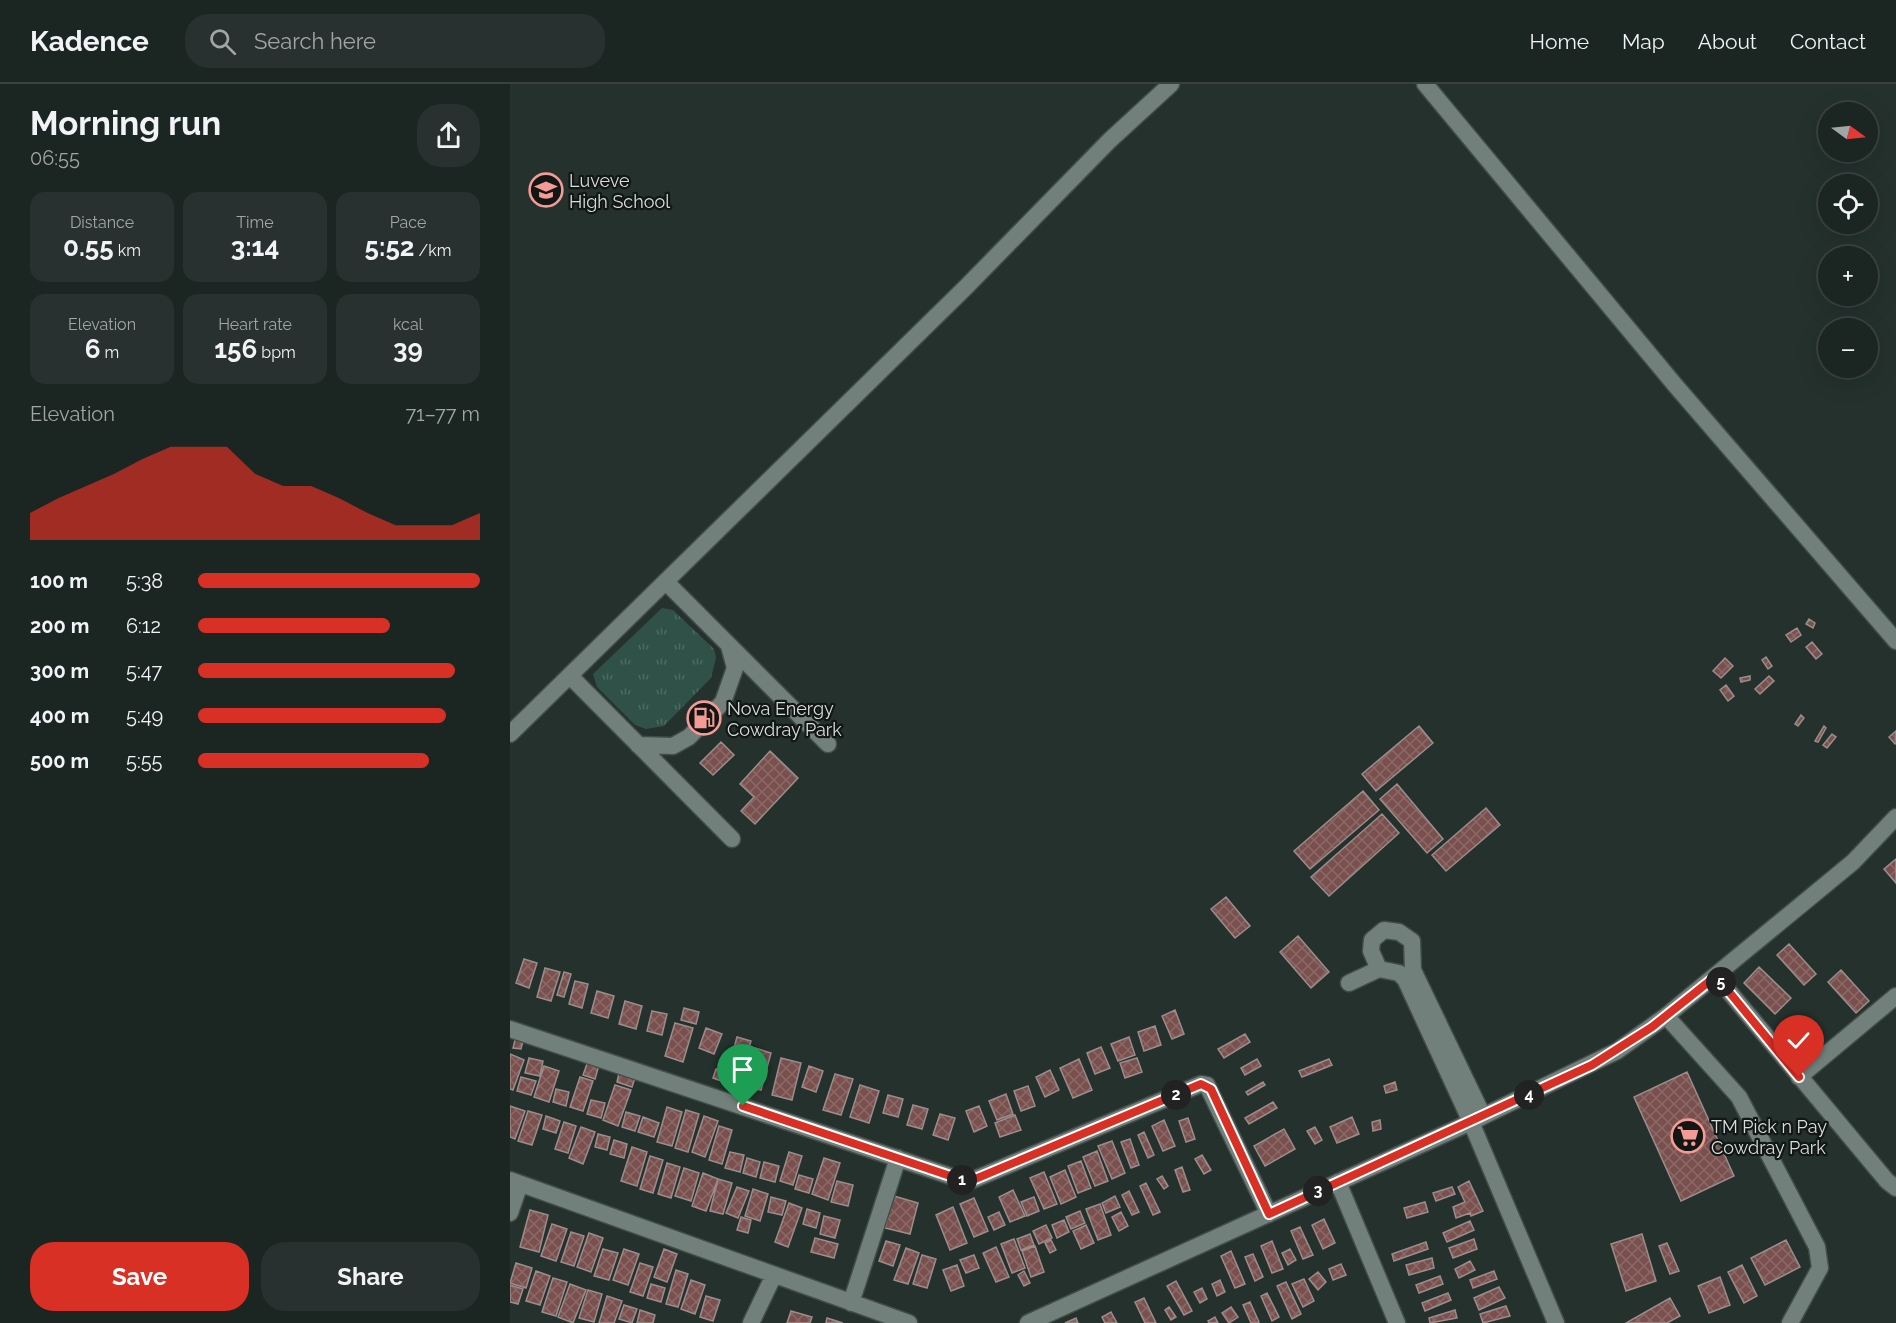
<!DOCTYPE html>
<html lang="en">
<head>
<meta charset="utf-8">
<style>
	body { margin:0; font-family:Raleway,sans-serif; background:#28312f; color:#f1f3f6; height:100vh; display:flex; flex-direction:column; font-size:22px; white-space:nowrap }
	* { box-sizing:border-box; margin:0 }
	p { font-size:20px; color:#a0a5a5 }
	.icon { flex:none; width:33px; height:33px; fill:none; stroke:currentColor; stroke-width:2; stroke-linecap:round; stroke-linejoin:round }
	.map { position:relative; flex:1; overflow:hidden }
	.sheet { display:flex; flex-direction:column; background:#1b2522; width:510px }
	.sheet>* { flex:none }
	.needle { width:39px; rotate:105deg }
	.tools { position:absolute; left:1308px; top:18px; display:grid; gap:12px }
	.tools a { display:grid; place-items:center; width:60px; height:60px; border-radius:50%; background:#1b2522; box-shadow:0 6px 24px #0002,0 0 0 2px #394240; font-size:30px }
	.pin { position:absolute; display:grid; place-items:center; width:51px; height:51px; color:#fff; margin:-62px -26px; border-radius:50% 50% 50% 0; rotate:-45deg; box-shadow:0 0 6px #0007 }
	.pin .icon { rotate:45deg }
	.km { position:absolute; width:30px; height:30px; margin:-15px; border-radius:50%; background:#222; color:#fff; font-size:16px; line-height:30px; text-align:center }
	.round { display:grid; place-items:center; flex:none; width:63px; height:63px; border-radius:24px; background:#28312f }
	.summary { display:flex; align-items:center; justify-content:space-between; height:102px; padding:0 30px }
	h1 { font-size:33px; font-weight:700; line-height:45px }
	.metrics { display:grid; grid-template-columns:repeat(3,1fr); gap:9px; height:102px; padding:6px 30px }
	.metrics div { display:grid; align-content:center; border-radius:15px; background:#28312f; text-align:center }
	.metrics b { font-size:26px; font-weight:700 }
	.metrics small { font-size:16px; font-weight:400 }
	.metrics p { font-size:16px }
	.chart { height:168px; padding:12px 30px }
	.chart p { display:flex; justify-content:space-between }
	.chart svg { width:100%; height:108px; margin-top:6px; fill:#d93025; opacity:.7 }
	.button { display:flex; gap:12px; margin-top:auto; padding:12px 30px }
	.button a { flex:1; height:69px; border-radius:24px; background:#d93025; color:#fff; font-size:24px; font-weight:700; line-height:69px; text-align:center }
	.button a+a { background:#28312f; color:#f1f3f6 }
	ul { padding:0 30px; list-style:none; font-size:20px }
	li { display:grid; grid-template-columns:96px 72px 1fr; align-items:center; height:45px }
	li i { height:15px; border-radius:8px; background:#d93025 }
	header { display:flex; align-items:center; gap:36px; box-sizing:border-box; height:84px; padding:0 30px; background:#1b2522; border-bottom:2px solid #394240 }
	header strong { font-size:28px }
	nav { display:flex; gap:33px; margin-inline-start:auto; font-size:21px }
	.search { width:420px; height:54px; background:#28312f; display:flex; align-items:center; gap:15px; box-sizing:border-box; padding:0 21px; border-radius:24px; color:#a0a5a5; font-size:22px }
	main { display:flex; flex:1; min-height:0 }
	.map>svg:first-child { display:block }
</style>
</head>
<body>
<header>
<strong>Kadence</strong>
<div class="search"><svg class="icon" aria-label="search" viewBox="0 0 24 24"><circle cx="10" cy="10" r="6"/><path d="M15 15l6 6"/></svg>Search here</div>
<nav><a>Home</a><a>Map</a><a>About</a><a>Contact</a></nav>
</header>
<main>
<section class="sheet">
<div class="summary"><div><h1>Morning run</h1><p>06:55</p></div><a class="round"><svg class="icon" aria-label="share" viewBox="0 0 24 24"><path d="M12 15V3M7 8l5-5 5 5M5 13v7h14v-7"/></svg></a></div>
<div class="metrics">
<div><p>Distance</p><b>0.55<small> km</small></b></div>
<div><p>Time</p><b>3:14</b></div>
<div><p>Pace</p><b>5:52<small> /km</small></b></div>
</div>
<div class="metrics">
<div><p>Elevation</p><b>6<small> m</small></b></div>
<div><p>Heart rate</p><b>156<small> bpm</small></b></div>
<div><p>kcal</p><b>39</b></div>
</div>
<div class="chart"><p><span>Elevation</span>71–77 m</p>
<svg viewBox="0 0 160 44" preserveAspectRatio="none"><path d="M0 44V33L10 27L20 22L30 17L40 11L50 6L60 6L70 6L80 17L90 22L100 22L110 27L120 33L130 38L140 38L150 38L160 33V44z"/></svg>
</div>
<ul>
<li><b>100 m</b>5:38<i style="width:100%"></i></li>
<li><b>200 m</b>6:12<i style="width:68%"></i></li>
<li><b>300 m</b>5:47<i style="width:91%"></i></li>
<li><b>400 m</b>5:49<i style="width:88%"></i></li>
<li><b>500 m</b>5:55<i style="width:82%"></i></li>
</ul>
<div class="button"><a>Save</a><a>Share</a></div>
</section>
<div class="map">
<svg width="1386" height="1239" viewBox="0 0 1386 1239">
	<defs>
		<pattern id="grass-tufts" width="24" height="20" patternUnits="userSpaceOnUse" patternTransform="scale(1.5)"><rect width="24" height="20" fill="#305147"/><path d="M3 7l-1-3M5 7V3M7 7l1-3M15 17l-1-3M17 17v-4M19 17l1-3" fill="none" stroke="#4d6a61"/></pattern>
		<pattern id="building-cross-hatch" width="8" height="8" patternUnits="userSpaceOnUse" patternTransform="scale(1.5)"><rect width="8" height="8" fill="#79504e"/><path d="M0 0l8 8M0 8l8-8" fill="none" stroke="#8b6967"/></pattern>
	</defs>
	<rect width="100%" height="100%" fill="#24312d"/>
	<path fill="url(#grass-tufts)" d="M152 524 163 526 204 565 206 574 201 594 154 642 136 645 125 641 87 603 83 590Z"/>
	<path fill="url(#building-cross-hatch)" stroke="#9c8d8c" stroke-width="1.5" d="M1299 535 1305 539 1303 544 1296 540Z
		M1287 544 1291 551 1281 558 1276 551Z
		M1302 558 1312 570 1306 575 1296 563Z
		M1256 573 1262 582 1258 585 1252 576Z
		M1215 574 1223 582 1211 594 1203 587Z
		M1240 592V596L1231 598 1230 594Z
		M1259 592 1264 597 1250 610 1245 605Z
		M1216 601 1224 612 1218 617 1210 606Z
		M1291 631 1294 634 1288 642 1285 640Z
		M909 642 923 659 866 707 852 690Z
		M1314 642 1316 644 1308 658 1305 657Z
		M1386 647V659L1385 660 1379 653Z
		M1322 650 1326 653 1317 664 1313 661Z
		M211 658 224 671 203 691 190 679Z
		M260 667 288 694 245 740 231 727 244 713 230 700Z
		M887 700 933 755 917 769 870 715Z
		M853 707 869 726 800 785 784 767Z
		M976 724 990 741 936 787 922 771Z
		M872 730 889 749 819 812 801 793Z
		M1386 775V799L1374 785Z
		M716 813 740 842 725 854 701 825Z
		M788 852 819 888 801 904 770 868Z
		M1279 860 1306 890 1294 901 1267 871Z
		M14 875 27 879 19 904 6 899Z
		M1249 883 1281 914 1265 930 1234 899Z
		M35 884 50 888 41 917 27 913Z
		M1331 886 1359 917 1346 929 1318 898Z
		M54 888 61 890 54 913 47 911Z
		M65 897 78 900 72 924 59 920Z
		M87 907 104 912 98 934 81 929Z
		M115 917 132 922 126 945 109 940Z
		M174 924 189 928 186 940 171 936Z
		M665 926 674 950 662 955 652 932Z
		M142 927 157 930 152 951 137 947Z
		M165 939 183 944 173 978 155 972Z
		M645 942 651 961 634 967 628 948Z
		M196 944 212 950 204 970 189 964Z
		M735 950 740 958 714 974 708 965Z
		M6 952 14 953 11 965 3 964Z
		M227 953 241 957 233 986 219 982Z
		M619 953 625 971 608 977 601 960Z
		M591 963 600 984 585 990 577 969Z
		M245 964 261 969 251 1006 235 1002Z
		M0 970 14 976 3 1006 0 1005Z
		M19 974 33 977 30 992 15 989Z
		M271 974 291 979 282 1016 262 1011Z
		M627 974 632 988 615 994 610 979Z
		M569 975 582 1006 563 1014 550 984Z
		M747 975 751 982 735 991 731 984Z
		M819 975 822 981 792 993 789 987Z
		M78 977 89 981 85 995 73 991Z
		M34 982 49 987 39 1018 24 1013Z
		M299 982 313 987 306 1008 292 1003Z
		M206 985 225 992 222 1001 203 994Z
		M540 986 549 1006 535 1013 526 993Z
		M1177 988 1224 1092 1171 1117 1124 1013Z
		M109 989 125 994 122 1003 107 998Z
		M325 990 343 995 331 1031 313 1026Z
		M11 993 26 997 21 1011 7 1007Z
		M70 993 83 997 73 1027 60 1023Z
		M753 998 755 1001 738 1011 736 1008Z
		M885 998 887 1006 876 1009 874 1002Z
		M105 1001 121 1006 108 1042 93 1036Z
		M350 1001 369 1007 359 1039 340 1033Z
		M518 1002 525 1022 511 1027 504 1007Z
		M46 1005 59 1008 56 1022 43 1018Z
		M496 1010 503 1030 487 1036 479 1017Z
		M378 1011 393 1015 388 1033 373 1029Z
		M81 1016 95 1019 91 1034 77 1030Z
		M763 1018 767 1024 739 1040 735 1034Z
		M403 1021 418 1025 412 1045 397 1041Z
		M0 1022 15 1027 5 1055 0 1053Z
		M469 1022 477 1042 464 1048 456 1027Z
		M157 1023 172 1028 162 1062 147 1058Z
		M176 1026 189 1030 178 1068 165 1064Z
		M18 1027 32 1031 22 1061 8 1057Z
		M116 1028 130 1032 125 1047 112 1043Z
		M430 1030 445 1034 438 1056 423 1051Z
		M505 1031 511 1046 490 1053 485 1039Z
		M36 1032 50 1037 46 1049 33 1045Z
		M194 1032 208 1037 195 1073 182 1068Z
		M133 1033 149 1039 144 1053 128 1048Z
		M842 1033 849 1050 827 1059 820 1043Z
		M678 1034 685 1055 676 1058 669 1037Z
		M654 1036 665 1062 653 1067 642 1042Z
		M870 1036 871 1045 863 1047 862 1038Z
		M54 1038 66 1042 58 1069 45 1065Z
		M209 1042 222 1046 212 1080 199 1076Z
		M71 1043 85 1048 73 1080 59 1074Z
		M805 1043 812 1056 805 1060 797 1047Z
		M774 1045 785 1065 755 1082 744 1062Z
		M634 1048 644 1071 638 1074 628 1051Z
		M88 1050 100 1053 97 1066 85 1063Z
		M620 1055 629 1081 621 1084 611 1058Z
		M104 1056 117 1060 114 1074 100 1070Z
		M602 1057 615 1089 602 1095 588 1062Z
		M122 1063 137 1068 127 1102 111 1097Z
		M587 1067 598 1097 585 1102 573 1073Z
		M220 1068 234 1071 230 1088 215 1084Z
		M279 1068 292 1072 283 1101 270 1097Z
		M692 1071 701 1086 694 1090 685 1075Z
		M140 1072 153 1076 143 1109 130 1105Z
		M237 1074 250 1078 246 1093 233 1089Z
		M314 1074 330 1079 318 1116 302 1110Z
		M571 1077 581 1104 568 1109 558 1082Z
		M254 1078 269 1082 265 1098 250 1094Z
		M157 1079 170 1083 161 1114 148 1110Z
		M672 1083 680 1106 673 1108 665 1086Z
		M174 1084 189 1089 181 1117 165 1112Z
		M555 1086 566 1113 551 1120 540 1093Z
		M534 1088 547 1120 534 1125 520 1094Z
		M193 1089 208 1095 196 1127 182 1122Z
		M289 1091 303 1095 299 1109 285 1105Z
		M652 1092 658 1102 654 1105 647 1095Z
		M208 1095 222 1099 213 1130 200 1127Z
		M327 1097 343 1101 338 1122 321 1118Z
		M959 1097 973 1127 961 1132 960 1129 946 1134 943 1123 955 1118 948 1103Z
		M636 1099 650 1128 643 1131 630 1102Z
		M227 1103 239 1107 228 1134 216 1129Z
		M942 1103 945 1110 926 1117 923 1109Z
		M243 1105 258 1110 250 1137 235 1132Z
		M503 1106 515 1132 500 1138 489 1113Z
		M619 1107 629 1128 622 1131 612 1111Z
		M384 1112 408 1119 400 1150 375 1144Z
		M605 1112 610 1123 596 1129 592 1119Z
		M261 1113 276 1117 272 1131 258 1128Z
		M524 1113 529 1127 517 1132 511 1118Z
		M464 1114 478 1147 464 1153 450 1120Z
		M915 1118 918 1128 897 1134 894 1124Z
		M279 1119 292 1124 278 1163 265 1158Z
		M590 1120 601 1151 588 1156 576 1125Z
		M443 1123 457 1159 440 1166 426 1131Z
		M297 1125 310 1129 306 1144 293 1140Z
		M20 1126 38 1131 29 1168 10 1163Z
		M570 1127 575 1139 561 1145 556 1133Z
		M489 1128 495 1141 484 1146 478 1133Z
		M611 1128 618 1142 609 1147 602 1133Z
		M314 1132 330 1136 325 1154 310 1150Z
		M231 1133 241 1136 238 1149 227 1146Z
		M814 1135 825 1159 813 1165 802 1141Z
		M554 1136 559 1148 547 1154 542 1141Z
		M960 1137 964 1146 937 1158 933 1149Z
		M42 1140 57 1145 46 1177 31 1172Z
		M536 1141 542 1154 529 1160 523 1147Z
		M576 1141 584 1159 571 1165 563 1147Z
		M790 1143 803 1171 793 1175 781 1147Z
		M61 1148 74 1152 64 1182 51 1178Z
		M79 1149 93 1154 81 1188 67 1183Z
		M520 1150 524 1161 511 1166 507 1155Z
		M1132 1150 1146 1197 1116 1207 1101 1160Z
		M305 1154 328 1160 324 1174 301 1168Z
		M504 1155 515 1184 502 1189 491 1160Z
		M964 1155 967 1165 943 1174 939 1164Z
		M541 1156 546 1166 540 1169 535 1159Z
		M1276 1156 1290 1183 1255 1201 1241 1174Z
		M376 1157 390 1161 383 1182 369 1177Z
		M762 1157 773 1185 762 1189 751 1162Z
		M916 1158 918 1165 884 1177 882 1170Z
		M1157 1159 1169 1187 1160 1190 1149 1162Z
		M525 1162 534 1188 521 1193 512 1167Z
		M486 1163 499 1193 486 1198 473 1169Z
		M396 1164 409 1169 398 1200 384 1196Z
		M93 1165 108 1169 99 1196 84 1192Z
		M114 1165 129 1170 118 1201 103 1196Z
		M154 1165 167 1170 157 1198 144 1193Z
		M780 1165 786 1176 778 1181 772 1169Z
		M721 1167 735 1200 725 1204 711 1172Z
		M743 1170 753 1193 745 1197 735 1173Z
		M412 1171 426 1175 417 1204 403 1200Z
		M464 1171 469 1184 456 1189 450 1176Z
		M922 1174 924 1184 899 1191 896 1181Z
		M960 1177 965 1186 949 1194 945 1185Z
		M6 1179 22 1184 16 1204 0 1199Z
		M130 1179 143 1183 133 1212 120 1208Z
		M831 1180 836 1191 823 1196 819 1185Z
		M447 1181 454 1202 441 1207 433 1186Z
		M1232 1181 1247 1212 1234 1219 1218 1188Z
		M166 1186 178 1190 168 1223 156 1220Z
		M26 1187 40 1192 30 1221 16 1217Z
		M514 1187 520 1199 514 1202 508 1191Z
		M984 1187 987 1195 963 1204 960 1196Z
		M808 1188 816 1198 808 1206 799 1195Z
		M930 1192 933 1200 909 1209 906 1201Z
		M1210 1193 1220 1221 1199 1229 1188 1202Z
		M43 1194 57 1198 46 1232 32 1228Z
		M794 1195 804 1217 793 1223 782 1200Z
		M181 1196 195 1201 185 1230 171 1225Z
		M710 1196 715 1208 707 1212 702 1200Z
		M666 1197 682 1227 674 1231 657 1202Z
		M776 1198 791 1230 782 1235 767 1202Z
		M60 1200 76 1206 63 1239 48 1233Z
		M141 1200 155 1204 151 1218 137 1214Z
		M0 1201 13 1205 8 1220 0 1218Z
		M989 1203 995 1214 969 1226 964 1214Z
		M692 1204 697 1215 690 1219 684 1208Z
		M78 1206 92 1210 84 1238 69 1234Z
		M757 1209 769 1233 762 1237 751 1212Z
		M938 1209 941 1216 915 1227 912 1219Z
		M97 1212 112 1217 104 1239H89Z
		M196 1212 210 1216 203 1237 190 1233Z
		M634 1214 646 1239H635L625 1218Z
		M1160 1214 1170 1232 1157 1239H1116Z
		M740 1218 749 1238 748 1239H741L733 1221Z
		M114 1221 127 1225 122 1239 109 1235Z
		M996 1222 1000 1232 973 1239 970 1230Z
		M659 1223 666 1233 661 1236 655 1226Z
		M721 1223 728 1233 719 1239 712 1229Z
		M130 1226 145 1231 143 1239H127Z
		M945 1226 947 1234 920 1239 919 1234Z
		M281 1227 302 1233 300 1239H277Z
		M601 1228 607 1239H595L592 1233Z
		M705 1233 708 1239H699L698 1237Z
		M317 1234 333 1239H316Z
		M566 1234 568 1239H555Z"/>
	<g fill="none" stroke-linecap="round" stroke-linejoin="round">
		<g stroke="#424c49" stroke-width="19">
			<path id="minor" d="M915 0 1165 301 1386 557
				M156 498 318 660
				M60 592 222 755
				M0 650 456 203 600 56 661 0
				M128 661 163 662 179 653 213 618 225 584 219 562
				M1206 892 1377 1097 1386 1104
				M839 899 869 885
				M1156 932 1229 1013 1307 1163 1310 1184 1280 1239
				M0 945 458 1098 691 1000 697 1001 759 1130
				M1289 993 1386 912
				M973 1032 903 886 902 857 889 848 874 846 862 856 861 867 869 885 889 889 895 895 961 1038 1046 1239
				M0 1096 399 1239
				M828 1098 887 1239
				M0 1129 10 1100
				M341 1219 388 1074
				M241 1239 264 1191
				M518 1239 961 1038 1107 967 1156 932 1343 778 1386 733"/>
		</g>
		<use href="#minor" stroke="#72807b" stroke-width="16"/>
	</g>
	<g fill="none" stroke-linecap="round" stroke-linejoin="round">
		<g stroke="#fff" stroke-width="12">
			<path id="route" d="M233 1022 458 1098 691 1000 701 1005 759 1130 1082 981 1142 943 1206 892 1289 993"/>
		</g>
		<use href="#route" stroke="#d93025" stroke-width="8"/>
	</g>
	<defs>
		<g id="school-ring" transform="scale(1.725)"><circle r="9.5" fill="#121715" stroke="#f59b96" stroke-width="1.5"/><path d="M0-5L7-2L0 1L-7-2ZM-4 1L0 2.5L4 1V4Q0 6-4 4Z" fill="#f59b96"/></g>
		<g id="fuel-ring" transform="scale(1.725)"><circle r="9.5" fill="#121715" stroke="#f59b96" stroke-width="1.5"/><path d="M-5.5-6h7V0h2V4h1.3V-2.5L3-4.5l.8-.8L6-3V5H2.5V1h-1V6h-7ZM-4.2-4.7v3.2H.2V-4.7Z" fill="#f59b96"/></g>
		<g id="supermarket-ring" transform="scale(1.725)"><circle r="9.5" fill="#121715" stroke="#f59b96" stroke-width="1.5"/><path d="M-6-5.5h2.5l.6 2H6L4.5 2H-2.5L-4.4-4H-6ZM-1.5 3.2a1.3 1.3 0 1 0 .1 0ZM3 3.2a1.3 1.3 0 1 0 .1 0Z" fill="#f59b96"/></g>
	</defs>
	<g fill-rule="evenodd">
		<use href="#school-ring" x="36" y="106"/>
		<use href="#fuel-ring" x="194" y="634"/>
		<use href="#supermarket-ring" x="1178" y="1052"/>
	</g>
	<g text-anchor="middle" dominant-baseline="central" stroke-width="4.5" stroke-linejoin="round" paint-order="stroke">
		<g font-size="18" fill="#d7dfdc" stroke="#121715" text-anchor="start">
			<text x="59" y="96">Luveve<tspan x="59" dy="21">High School</tspan></text>
			<text x="217" y="624">Nova Energy<tspan x="217" dy="21">Cowdray Park</tspan></text>
			<text x="1201" y="1042">TM Pick n Pay<tspan x="1201" dy="21">Cowdray Park</tspan></text>
		</g>
	</g>
</svg>
<div class="tools">
<a><svg class="needle" viewBox="-14 -14 28 28"><path d="M0-13l5 13h-10z" fill="#e53935"/><path d="M0 13l5-13h-10z" fill="#a0a5a5"/></svg></a>
<a><svg class="icon" aria-label="locate" viewBox="0 0 24 24"><circle cx="12" cy="12" r="6"/><path d="M12 2v4M12 18v4M2 12h4M18 12h4"/></svg></a>
<a>+</a>
<a>−</a>
</div>
<div class="pin" style="left:233px;top:1022px;background:#1e9e55"><svg class="icon" aria-label="arrive" viewBox="0 0 24 24"><path d="M6 21V4h12l-3 4 3 4H6"/></svg></div>
<div class="pin" style="left:1289px;top:993px;background:#d93025"><svg class="icon" aria-label="check" viewBox="0 0 24 24"><path d="M5 12l5 5 9-10"/></svg></div>
<b class="km" style="left:452px;top:1096px">1</b>
<b class="km" style="left:666px;top:1011px">2</b>
<b class="km" style="left:808px;top:1107px">3</b>
<b class="km" style="left:1019px;top:1011px">4</b>
<b class="km" style="left:1211px;top:898px">5</b>
</div>
</main>
</body>
</html>
